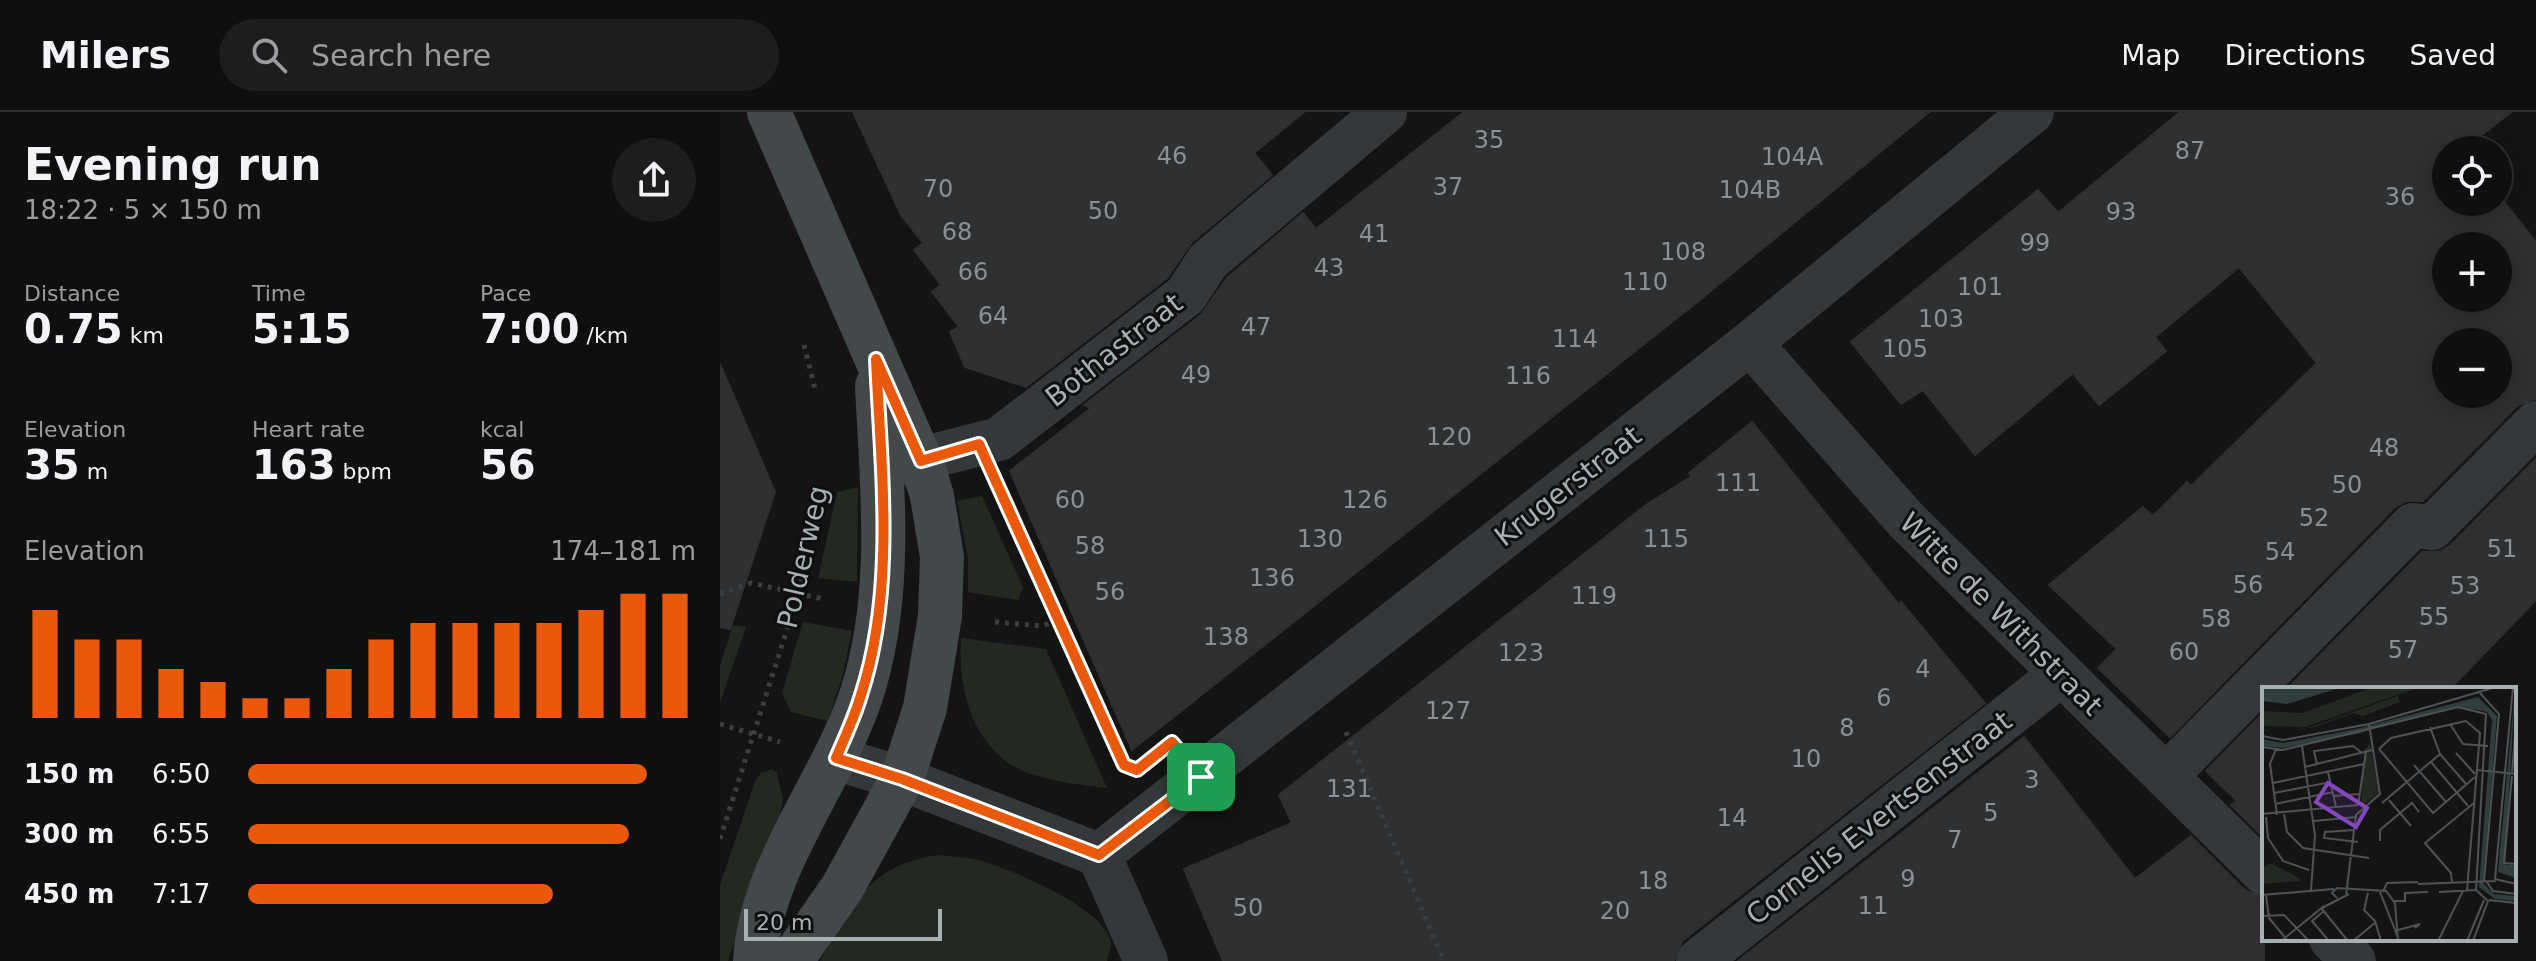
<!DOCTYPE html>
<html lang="en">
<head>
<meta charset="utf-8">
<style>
	body { margin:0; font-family:"DejaVu Sans",sans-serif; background:#1d1d1e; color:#f1f3f6; height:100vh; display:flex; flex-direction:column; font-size:30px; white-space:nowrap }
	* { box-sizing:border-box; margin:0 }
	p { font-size:26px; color:#9b9c9f }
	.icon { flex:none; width:44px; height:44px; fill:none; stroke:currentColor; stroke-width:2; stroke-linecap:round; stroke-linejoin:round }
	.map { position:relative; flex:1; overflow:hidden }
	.details { display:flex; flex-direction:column; background:#0f0f10; width:720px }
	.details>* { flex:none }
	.fabs { position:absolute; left:1712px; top:24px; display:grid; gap:16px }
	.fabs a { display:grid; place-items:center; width:80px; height:80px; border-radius:50%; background:#0f0f10; box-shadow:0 4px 20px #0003,0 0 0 2px #2f2f30; font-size:40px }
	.scale { position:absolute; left:24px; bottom:20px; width:198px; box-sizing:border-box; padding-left:8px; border:4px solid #a7b1b4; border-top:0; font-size:22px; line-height:28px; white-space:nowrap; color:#a7b1b4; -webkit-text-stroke:6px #0f0f10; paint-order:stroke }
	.pin { position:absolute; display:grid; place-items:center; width:68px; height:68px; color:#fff; margin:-34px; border-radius:16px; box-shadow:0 4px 12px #0006 }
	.round { display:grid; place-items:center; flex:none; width:84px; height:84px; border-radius:42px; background:#1d1d1e }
	.headline { display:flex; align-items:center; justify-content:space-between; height:136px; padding:0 24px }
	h1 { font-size:44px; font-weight:700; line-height:60px }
	.metrics { display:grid; grid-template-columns:repeat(3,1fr); gap:12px; height:136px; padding:8px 24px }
	.metrics div { display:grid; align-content:center }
	.metrics b { font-size:40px; font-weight:700 }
	.metrics small { font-size:22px; font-weight:400 }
	.metrics p { font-size:22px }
	.chart { height:224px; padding:16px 24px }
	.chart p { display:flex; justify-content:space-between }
	.chart svg { width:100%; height:144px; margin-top:8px; stroke:#ea580c; stroke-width:6 }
	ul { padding:0 24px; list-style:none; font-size:26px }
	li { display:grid; grid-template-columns:128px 96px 1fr; align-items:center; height:60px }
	li i { height:20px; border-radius:10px; background:#ea580c }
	header { display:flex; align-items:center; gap:48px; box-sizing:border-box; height:112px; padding:0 40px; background:#0f0f10; border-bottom:2px solid #2f2f30 }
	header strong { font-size:38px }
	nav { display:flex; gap:44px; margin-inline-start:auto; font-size:28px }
	.search { width:560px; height:72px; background:#1d1d1e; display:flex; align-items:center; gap:20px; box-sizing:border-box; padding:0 28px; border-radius:44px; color:#9b9c9f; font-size:30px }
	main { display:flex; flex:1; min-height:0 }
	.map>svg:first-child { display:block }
</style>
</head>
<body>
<header>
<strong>Milers</strong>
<div class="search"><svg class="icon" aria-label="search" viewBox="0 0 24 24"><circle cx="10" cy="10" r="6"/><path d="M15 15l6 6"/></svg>Search here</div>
<nav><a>Map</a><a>Directions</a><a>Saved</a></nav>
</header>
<main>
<section class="details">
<div class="headline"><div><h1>Evening run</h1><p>18:22 · 5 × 150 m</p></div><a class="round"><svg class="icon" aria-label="share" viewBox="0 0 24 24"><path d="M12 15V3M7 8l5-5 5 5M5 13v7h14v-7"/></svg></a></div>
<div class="metrics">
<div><p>Distance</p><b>0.75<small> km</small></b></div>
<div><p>Time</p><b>5:15</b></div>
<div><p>Pace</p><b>7:00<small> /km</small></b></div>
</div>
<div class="metrics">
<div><p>Elevation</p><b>35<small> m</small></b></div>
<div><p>Heart rate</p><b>163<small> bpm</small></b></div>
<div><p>kcal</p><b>56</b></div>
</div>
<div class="chart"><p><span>Elevation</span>174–181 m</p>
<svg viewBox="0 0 160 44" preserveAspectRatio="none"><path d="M5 44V11M15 44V20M25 44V20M35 44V29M45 44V33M55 44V38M65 44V38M75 44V29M85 44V20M95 44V15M105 44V15M115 44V15M125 44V15M135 44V11M145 44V6M155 44V6"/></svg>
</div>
<ul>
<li><b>150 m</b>6:50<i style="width:89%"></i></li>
<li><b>300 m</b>6:55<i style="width:85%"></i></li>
<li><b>450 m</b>7:17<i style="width:68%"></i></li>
</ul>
</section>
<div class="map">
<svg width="1816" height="849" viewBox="0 0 1816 849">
	<rect width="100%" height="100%" fill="#141415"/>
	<path fill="#232820" d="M138 375 137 470 98 466 117 380Z
		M262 384 303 475 298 488 248 480V447L237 389Z
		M83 510 132 519 123 563 108 609 71 600 62 581Z
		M13 513 26 515 0 591V554Z
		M241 526 326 537 387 676C361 673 334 670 308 661 254 641 237 578 241 526Z
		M52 657 57 661 63 687 60 702 8 849H0V773L35 669 41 661Z
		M218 743C232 745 248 745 262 749 292 758 386 796 391 831 391 836 388 844 387 849H100C132 793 148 753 218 743Z"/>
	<path fill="#2f3031" stroke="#2e2f31" stroke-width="2" fill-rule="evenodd" d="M133 0H584L534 41 552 63 472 130 447 166 306 275 245 255 230 220 239 215 212 180 221 173 194 138 203 131 181 103Z
		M744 0H1209L981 187 412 638 290 359 371 296 364 293 481 203 507 166 583 101 596 117Z
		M1460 0H1791L1743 38H1726V90H1778V82L1816 130V287L1798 293 1703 389H1686L1675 395 1450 625 1378 556 1397 537 1329 473 1423 395 1433 404 1467 370 1471 374 1597 251 1519 155 1435 225 1446 239 1379 293 1353 261 1255 343 1203 278 1181 292 1131 230 1318 78 1338 101ZM1726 134H1778V186H1726ZM1726 230H1778V282H1726Z
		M0 252 55 380 10 517 0 515Z
		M1032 310 1179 493 1181 490 1265 591 962 829 954 849H503L464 757 572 711 559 683 926 393 972 364 969 361Z
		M1816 347V488L1730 577H1567L1702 440H1719L1730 434Z
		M1544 600V726L1511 693 1517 689 1486 659Z
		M1304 625 1415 767 1471 724 1526 779 1544 785V849H1018Z"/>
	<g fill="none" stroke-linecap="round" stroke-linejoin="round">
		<path stroke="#3b3f41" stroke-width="5" stroke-dasharray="4 6" stroke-linecap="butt" d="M84 233 96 281
			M282 385 337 508
			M0 482 31 471 103 487
			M275 510 323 514 337 508 403 653
			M0 612 60 630
			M626 620 724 849
			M0 727 78 483 101 375"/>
		<path stroke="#35383a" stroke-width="44" d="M1030 231 1186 408 1544 761
			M166 356 279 327 466 183 488 149 665 0
			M116 646 182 667 379 743 426 849
			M1446 664 1693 413 1712 416 1816 311
			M379 743 1030 231 1312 0
			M1611 827 1634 849
			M978 849 1340 563"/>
		<path stroke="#43484a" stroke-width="44" d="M49 0 201 349 212 384 222 445 220 504 205 596 182 667 122 776 71 849
			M35 849C41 753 111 673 141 584 174 485 162 375 157 274"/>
	</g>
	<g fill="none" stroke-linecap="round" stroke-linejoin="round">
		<g stroke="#fff" stroke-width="16">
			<path id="route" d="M156 247 201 349 259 332 404 653 417 658 452 630 481 665 379 743 182 667 116 646C125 625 135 604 141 583 176 476 161 358 156 247Z"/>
		</g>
		<use href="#route" stroke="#ea580c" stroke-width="10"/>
	</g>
	<g text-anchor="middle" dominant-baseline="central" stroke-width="6" stroke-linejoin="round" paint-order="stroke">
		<g font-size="24" fill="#899193">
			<text x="769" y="28">35</text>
			<text x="1470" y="39">87</text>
			<text x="452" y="44">46</text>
			<text x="1072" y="45">104A</text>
			<text x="728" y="75">37</text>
			<text x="218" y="77">70</text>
			<text x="1030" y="78">104B</text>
			<text x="1680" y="85">36</text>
			<text x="383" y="99">50</text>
			<text x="1401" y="100">93</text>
			<text x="237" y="120">68</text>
			<text x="654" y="122">41</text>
			<text x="1315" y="131">99</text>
			<text x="963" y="140">108</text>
			<text x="609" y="156">43</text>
			<text x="253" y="160">66</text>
			<text x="925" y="170">110</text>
			<text x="1260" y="175">101</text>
			<text x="273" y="204">64</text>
			<text x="1221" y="207">103</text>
			<text x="536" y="215">47</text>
			<text x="855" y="227">114</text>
			<text x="1185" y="237">105</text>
			<text x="476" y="263">49</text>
			<text x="808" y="264">116</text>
			<text x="729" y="325">120</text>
			<text x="1664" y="336">48</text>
			<text x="1018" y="371">111</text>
			<text x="1627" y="373">50</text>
			<text x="350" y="388">60</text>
			<text x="645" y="388">126</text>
			<text x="1594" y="406">52</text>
			<text x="600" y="427">130</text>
			<text x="946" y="427">115</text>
			<text x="370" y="434">58</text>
			<text x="1782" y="437">51</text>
			<text x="1560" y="440">54</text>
			<text x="552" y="466">136</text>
			<text x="1528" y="473">56</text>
			<text x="1745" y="474">53</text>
			<text x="390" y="480">56</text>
			<text x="874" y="484">119</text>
			<text x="1714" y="505">55</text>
			<text x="1496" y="507">58</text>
			<text x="506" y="525">138</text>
			<text x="1683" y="538">57</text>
			<text x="1464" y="540">60</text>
			<text x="801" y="541">123</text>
			<text x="1203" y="557">4</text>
			<text x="1164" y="586">6</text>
			<text x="728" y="599">127</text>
			<text x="1127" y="616">8</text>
			<text x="1086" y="647">10</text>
			<text x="1312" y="668">3</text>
			<text x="629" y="677">131</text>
			<text x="1271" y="701">5</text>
			<text x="1012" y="706">14</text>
			<text x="1235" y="728">7</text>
			<text x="1188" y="767">9</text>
			<text x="933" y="769">18</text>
			<text x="1153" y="794">11</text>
			<text x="528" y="796">50</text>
			<text x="895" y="799">20</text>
		</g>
		<g font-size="28" fill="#a7b1b4" stroke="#0f0f10">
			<text transform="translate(394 238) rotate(-38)">Bothastraat</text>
			<text transform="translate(848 374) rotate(-38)">Krugerstraat</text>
			<text transform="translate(83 445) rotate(-77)">Polderweg</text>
			<text transform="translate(1281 502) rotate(45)">Witte de Withstraat</text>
			<text transform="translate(1159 706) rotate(-38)">Cornelis Evertsenstraat</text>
		</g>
	</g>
	<g transform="translate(1542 575)">
		<rect width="254" height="254" fill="#141415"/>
		<path d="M111 0H158L43 40 0 39V24L41 26ZM136 9 138 15 101 29 91 26 53 40 20 45 48 40ZM108 57 117 106 99 120 102 63ZM8 176 38 191V194L0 197V181Z" fill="#232820"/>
		<path d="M0 0H81L25 17 0 14ZM253 3 243 178H254V191L236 185ZM216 10 235 29 221 196 232 207 254 209V214L233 212 217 200 230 33 225 25 195 19 94 47 22 61 0 59V52L21 56 94 42Z" fill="#313e3e"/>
		<path fill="none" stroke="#4f5355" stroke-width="2" d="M251 0 233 192 254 197M218 6 237 27 222 194M204 34 218 46 205 203M188 37 201 57 226 59M168 40 178 67 204 97M0 49 21 53 107 37M40 59 53 148 49 203M0 60 21 63 196 20 224 27 214 203M14 62 8 77 15 128M117 62 171 126 213 90M117 62 129 51 204 34M194 66 213 87M169 75 206 119M55 77 52 64 91 59 99 65M152 78 184 115M43 80 110 63M215 83 254 87M66 85 74 120M250 86 254 37M250 89 242 176 254 177M11 96 102 77M12 106 69 95M72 109 97 107M254 111V139M127 113 149 139M120 116 178 67M13 117 71 105M96 118 104 65M0 127 96 118M22 127 25 145 41 161 107 171M4 130 6 151 21 174 47 183M51 134 95 130M92 143 63 145 62 151 96 155M118 154V143L150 116 157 125M224 194 231 204 254 207M190 195 189 186 163 156 212 116M156 197 234 194M118 205 135 248M121 205 125 196 156 195M177 205 214 203M106 206 102 223 113 234 119 254M0 208 72 202M4 208 7 231 26 254M84 208 94 128 118 107 107 37 234 0M75 211 70 206 75 201 124 204 133 216 136 254M227 213 254 216M132 214H143V206L166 205M60 221 87 207M60 222 86 254M62 224 50 234 67 254M0 229 22 228 47 254M136 243 158 237 153 241M19 254 62 219M91 254 114 235M176 254 201 204M205 254 222 213M211 254 226 214 214 203"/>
		<path fill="#8447bd" fill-opacity="0.15" stroke="#8447bd" stroke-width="4" d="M66 96 105 121 94 140 54 115Z"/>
		<rect width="254" height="254" fill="none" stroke="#a7b1b4" stroke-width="4"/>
	</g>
</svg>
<div class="fabs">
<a><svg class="icon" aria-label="locate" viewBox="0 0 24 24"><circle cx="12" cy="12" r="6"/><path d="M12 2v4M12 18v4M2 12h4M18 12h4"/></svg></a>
<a>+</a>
<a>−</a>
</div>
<div class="scale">20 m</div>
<div class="pin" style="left:481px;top:665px;background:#1e9e55"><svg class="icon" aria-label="arrive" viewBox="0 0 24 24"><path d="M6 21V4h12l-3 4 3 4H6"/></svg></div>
</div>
</main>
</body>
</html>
